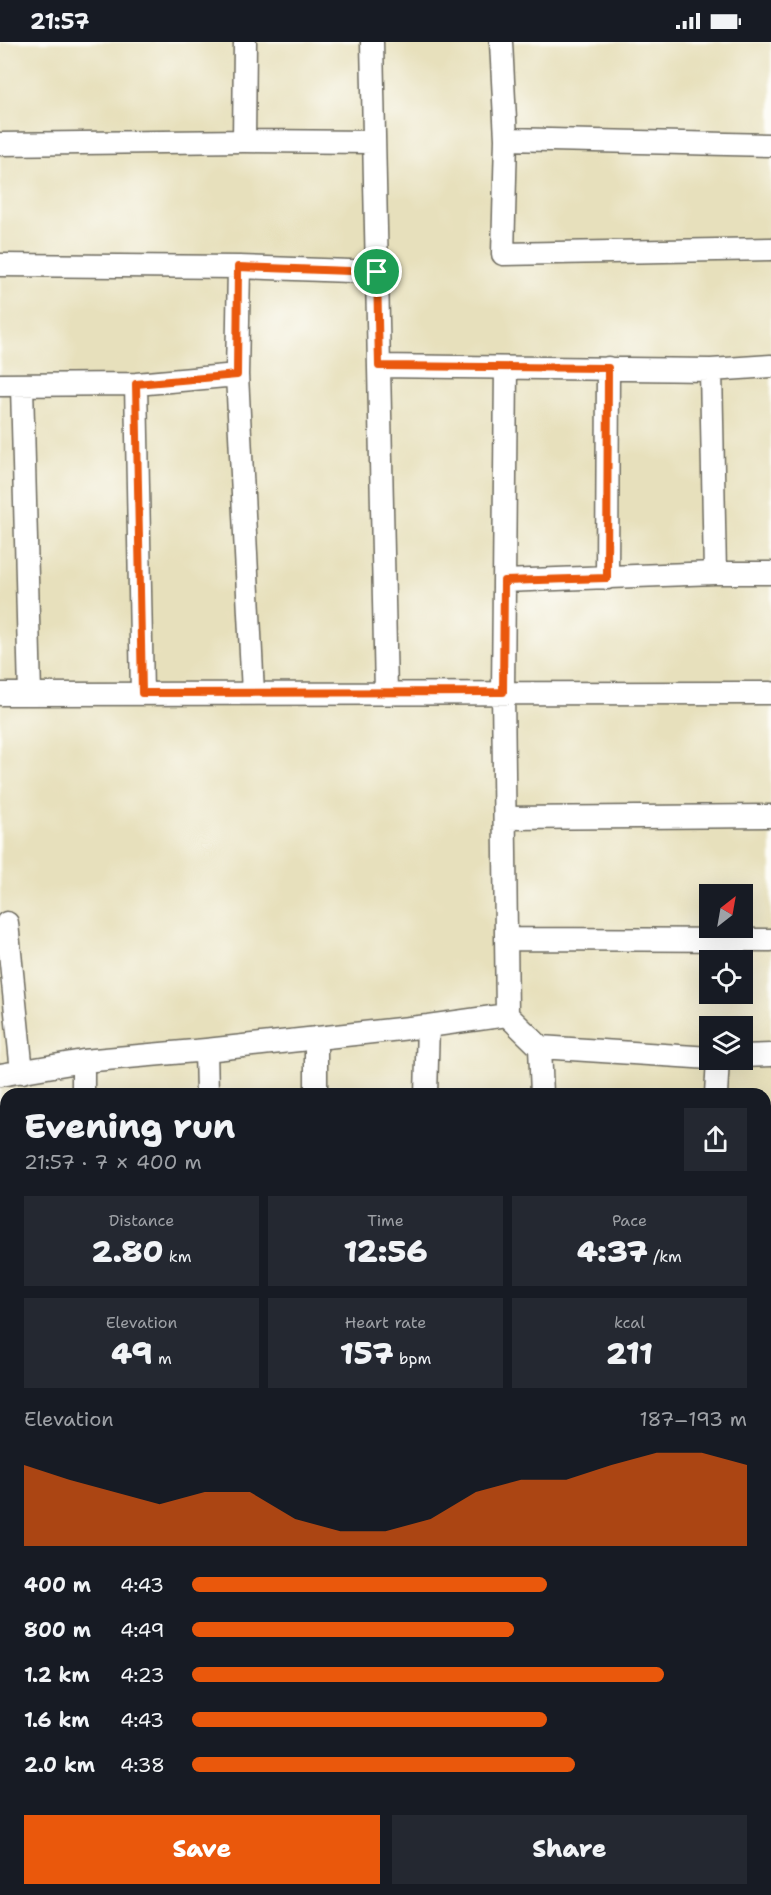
<!DOCTYPE html>
<html lang="en">
<head>
<meta charset="utf-8">
<style>
	body { margin:0; font-family:"Shantell Sans",sans-serif; background:#242831; color:#f1f3f6; height:100vh; display:flex; flex-direction:column; font-size:22px; white-space:nowrap }
	* { box-sizing:border-box; margin:0 }
	p { font-size:20px; color:#9ea1a6 }
	.icon { flex:none; width:33px; height:33px; fill:none; stroke:currentColor; stroke-width:2; stroke-linecap:round; stroke-linejoin:round }
	.map { position:relative; flex:1; overflow:hidden }
	.side { position:absolute; left:0px; top:1046px; width:771px; height:808px; display:flex; flex-direction:column; background:#171b24; border-radius:18px 18px 0 0; box-shadow:0 6px 24px #0002 }
	.side>* { flex:none }
	.needle { width:39px; rotate:31deg }
	.tools { position:absolute; left:699px; top:842px; display:grid; gap:12px }
	.tools a { display:grid; place-items:center; width:54px; height:54px; border-radius:0px; background:#171b24; box-shadow:0 6px 24px #0002; font-size:30px }
	.pin { position:absolute; display:grid; place-items:center; width:51px; height:51px; color:#fff; margin:-26px; border:3px solid #fff; border-radius:50%; box-shadow:0 2px 6px #0007 }
	.round { display:grid; place-items:center; flex:none; width:63px; height:63px; border-radius:0px; background:#242831 }
	.headline { display:flex; align-items:center; justify-content:space-between; height:102px; padding:0 24px }
	h1 { font-size:33px; font-weight:800; line-height:45px }
	.stats { display:grid; grid-template-columns:repeat(3,1fr); gap:9px; height:102px; padding:6px 24px }
	.stats div { display:grid; align-content:center; border-radius:0px; background:#242831; text-align:center }
	.stats b { font-size:30px; font-weight:800 }
	.stats small { font-size:16px; font-weight:400 }
	.stats p { font-size:16px }
	.chart { height:168px; padding:12px 24px }
	.chart p { display:flex; justify-content:space-between }
	.chart svg { width:100%; height:108px; margin-top:6px; fill:#ea580c; opacity:.7 }
	.action { display:flex; gap:12px; margin-top:auto; padding:12px 24px }
	.action a { flex:1; height:69px; border-radius:0px; background:#ea580c; color:#fff; font-size:24px; font-weight:800; line-height:69px; text-align:center }
	.action a+a { background:#242831; color:#f1f3f6 }
	ul { padding:0 24px; list-style:none; font-size:20px }
	li { display:grid; grid-template-columns:96px 72px 1fr; align-items:center; height:45px }
	li i { height:15px; border-radius:8px; background:#ea580c }
	.status { display:flex; justify-content:space-between; align-items:center; height:42px; padding:0 30px; background:#171b24; direction:ltr }
	.status svg { height:16px; fill:currentColor }
	.map>svg:first-child { display:block }
</style>
</head>
<body>
<div class="status"><b>21:57</b><svg viewBox="0 0 49 12"><path d="M0 12V9h3v3zM5 12V6h3v6zM10 12V3h3v9zM15 12V0h3v12zM26 1h20v11H26zM47 4h2v5h-2z"/></svg></div>
<div class="map">
<svg width="771" height="1853" viewBox="0 0 771 1853">
	<defs>
		<pattern id="grass-dots" width="8" height="8" patternUnits="userSpaceOnUse" patternTransform="scale(1.5)"><rect width="8" height="8" fill="#87e1a7"/><path d="M2 2h.1M6 6h.1" fill="none" stroke="#75c190" stroke-width="1.8" stroke-linecap="round"/></pattern>
	</defs>
	<rect width="100%" height="100%" fill="#fdfcf7"/>
	<filter id="ink" filterUnits="userSpaceOnUse"><feTurbulence type="fractalNoise" baseFrequency=".0167" numOctaves="2"/><feDisplacementMap in="SourceGraphic" scale="12" xChannelSelector="R" yChannelSelector="G"/><feConvolveMatrix kernelMatrix="1 2 1 2 8 2 1 2 1" color-interpolation-filters="sRGB"/></filter>
	<filter id="wash" filterUnits="userSpaceOnUse"><feTurbulence type="fractalNoise" baseFrequency=".008" numOctaves="4" result="noise"/><feDisplacementMap in="SourceGraphic" scale="24" xChannelSelector="R" yChannelSelector="G"/><feGaussianBlur stdDeviation="1.35" result="paint"/><feColorMatrix in="noise" values="0 0 0 0 0 0 0 0 0 0 0 0 0 0 0 0 0 1.4 0 .05"/><feComposite in="paint" operator="in"/></filter>
	<g filter="url(#wash)">
		<rect width="100%" height="100%" fill="#e7e0bc"/>
		<path fill="url(#grass-dots)" stroke="#598669" stroke-width="1.5" d="M765 1587 771 1588V1853H558L559 1848H765Z"/>
	</g>
	<g filter="url(#ink)">
		<g fill="none" stroke-linecap="round" stroke-linejoin="round">
			<g stroke="#6d6a5e" stroke-width="25">
				<path id="minor" d="M372 0 386 651
					M501 0 506 97 503 212 771 207
					M506 97 771 103
					M244 99 245 0
					M0 102 244 99 374 100
					M0 223 239 225 377 230
					M379 324 711 328 771 324
					M711 328 715 531
					M237 333 239 225
					M136 342 142 651
					M0 343 136 342 237 333 253 651
					M22 344 30 652
					M607 536 608 326
					M504 539 715 531H771
					M0 652 771 651
					M505 776 771 774
					M7 881 22 1030
					M507 897 771 898
					M507 973 540 1005 542 1052
					M540 1005 710 1016
					M206 1008 207 1052
					M742 1014 771 1013
					M83 1019V1052
					M0 1033 83 1019 206 1008 428 984 507 973 503 650 506 326
					M316 1052V996
					M426 1052 428 984
					M716 1052 718 1017
					M0 1190 6 1191
					M0 1302 6 1301
					M765 1330H771
					M0 1755 6 1744
					M192 1853 193 1848
					M351 1853 352 1848
					M521 1853V1848
					M696 1853 697 1848"/>
			</g>
			<g stroke="#6d6a5e" stroke-width="31">
				<path id="tertiary" d="M0 1474H6
					M765 1540 771 1541"/>
			</g>
			<use href="#minor" stroke="#fff" stroke-width="22"/>
			<use href="#tertiary" stroke="#fff" stroke-width="28"/>
		</g>
	</g>
	<g fill="none" stroke-linecap="round" stroke-linejoin="round" filter="url(#ink)">
		<g stroke="#fff" stroke-width="12">
			<path id="route" d="M238 225 377 230 379 324 608 326 607 536 504 539 503 650 142 651 136 342 237 333Z"/>
		</g>
		<use href="#route" stroke="#ea580c" stroke-width="8"/>
	</g>
</svg>
<div class="tools">
<a><svg class="needle" viewBox="-14 -14 28 28"><path d="M0-13l5 13h-10z" fill="#e53935"/><path d="M0 13l5-13h-10z" fill="#9ea1a6"/></svg></a>
<a><svg class="icon" aria-label="locate" viewBox="0 0 24 24"><circle cx="12" cy="12" r="6"/><path d="M12 2v4M12 18v4M2 12h4M18 12h4"/></svg></a>
<a><svg class="icon" aria-label="layers" viewBox="0 0 24 24"><path d="M12 4l9 5-9 5-9-5zM3 14l9 5 9-5"/></svg></a>
</div>
<div class="pin" style="left:377px;top:230px;background:#1e9e55"><svg class="icon" aria-label="arrive" viewBox="0 0 24 24"><path d="M6 21V4h12l-3 4 3 4H6"/></svg></div>
<section class="side">
<div class="headline"><div><h1>Evening run</h1><p>21:57 · 7 × 400 m</p></div><a class="round"><svg class="icon" aria-label="share" viewBox="0 0 24 24"><path d="M12 15V3M7 8l5-5 5 5M5 13v7h14v-7"/></svg></a></div>
<div class="stats">
<div><p>Distance</p><b>2.80<small> km</small></b></div>
<div><p>Time</p><b>12:56</b></div>
<div><p>Pace</p><b>4:37<small> /km</small></b></div>
</div>
<div class="stats">
<div><p>Elevation</p><b>49<small> m</small></b></div>
<div><p>Heart rate</p><b>157<small> bpm</small></b></div>
<div><p>kcal</p><b>211</b></div>
</div>
<div class="chart"><p><span>Elevation</span>187–193 m</p>
<svg viewBox="0 0 160 44" preserveAspectRatio="none"><path d="M0 44V11L10 17L20 22L30 27L40 22L50 22L60 33L70 38L80 38L90 33L100 22L110 17L120 17L130 11L140 6L150 6L160 11V44z"/></svg>
</div>
<ul>
<li><b>400 m</b>4:43<i style="width:64%"></i></li>
<li><b>800 m</b>4:49<i style="width:58%"></i></li>
<li><b>1.2 km</b>4:23<i style="width:85%"></i></li>
<li><b>1.6 km</b>4:43<i style="width:64%"></i></li>
<li><b>2.0 km</b>4:38<i style="width:69%"></i></li>
</ul>
<div class="action"><a>Save</a><a>Share</a></div>
</section>
</div>
</body>
</html>
